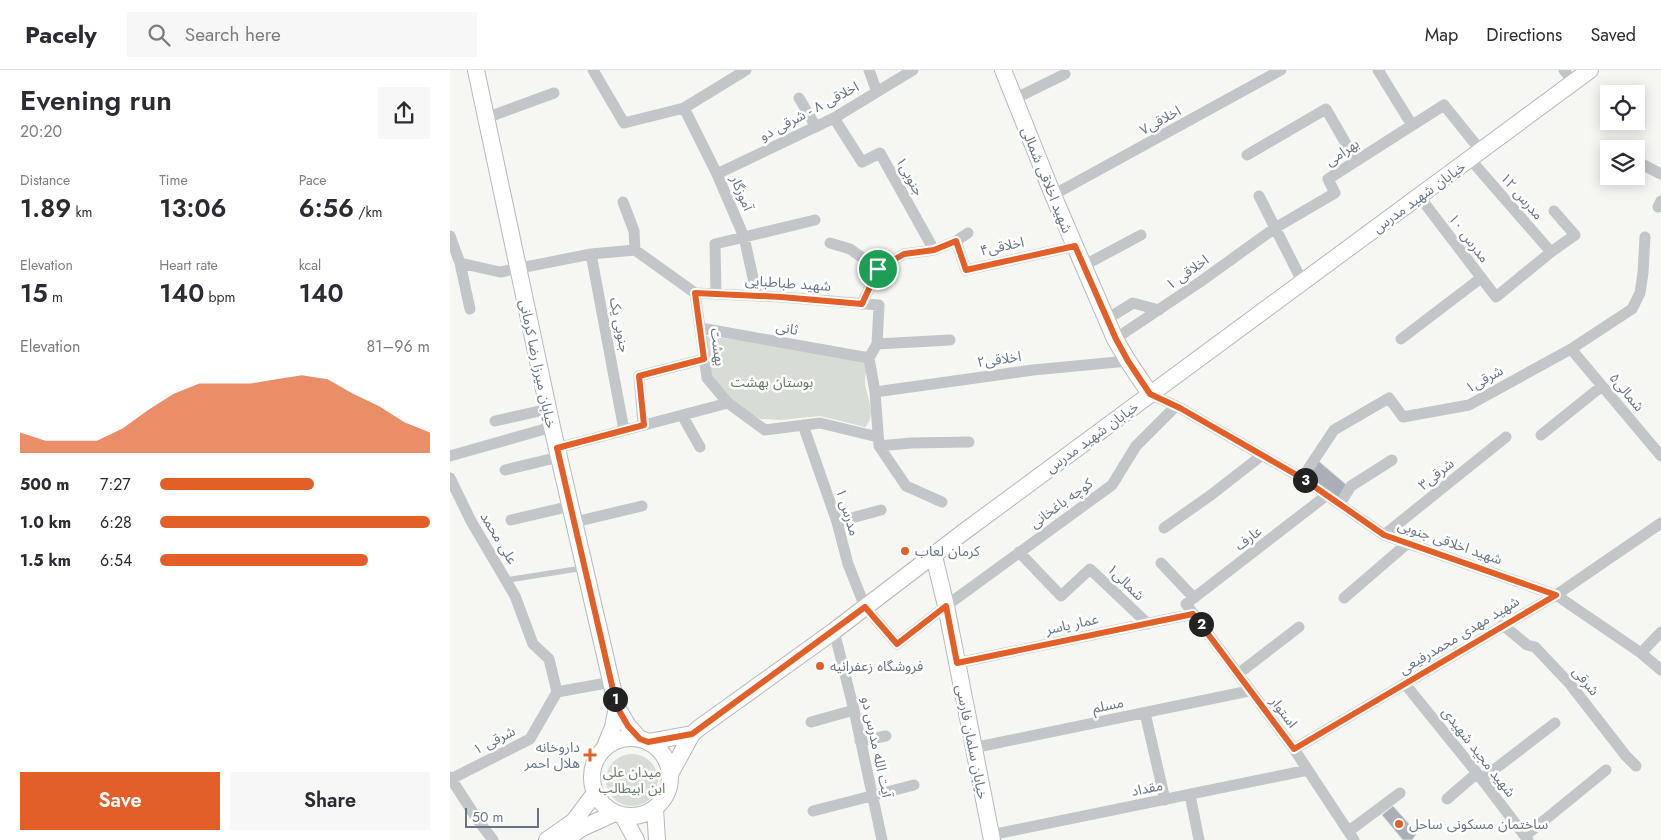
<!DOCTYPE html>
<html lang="en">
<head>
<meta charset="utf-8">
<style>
	body { margin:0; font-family:Jost,"Noto Sans Arabic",sans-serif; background:#f7f7f7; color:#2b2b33; height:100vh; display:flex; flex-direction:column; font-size:19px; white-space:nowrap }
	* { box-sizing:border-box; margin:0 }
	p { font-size:16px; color:#7c7c81 }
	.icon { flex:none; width:28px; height:28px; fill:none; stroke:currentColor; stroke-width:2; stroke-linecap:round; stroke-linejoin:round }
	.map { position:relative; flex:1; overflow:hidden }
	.sheet { display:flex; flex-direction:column; background:#fff; width:450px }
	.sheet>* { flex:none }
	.fabs { position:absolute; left:1150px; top:15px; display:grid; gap:10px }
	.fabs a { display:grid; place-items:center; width:45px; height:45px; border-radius:0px; background:#fff; box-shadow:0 2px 12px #0003; font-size:25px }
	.scale { position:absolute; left:15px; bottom:12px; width:74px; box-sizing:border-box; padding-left:5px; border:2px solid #667584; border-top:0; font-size:14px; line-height:18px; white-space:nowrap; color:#667584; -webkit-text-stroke:4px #fff; paint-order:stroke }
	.pin { position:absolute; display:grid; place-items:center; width:42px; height:42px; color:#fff; margin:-21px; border:2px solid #fff; border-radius:50%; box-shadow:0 1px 5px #0007 }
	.km { position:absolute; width:25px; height:25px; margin:-12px; border-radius:50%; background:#222; color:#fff; font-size:14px; line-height:25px; text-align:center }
	.round { display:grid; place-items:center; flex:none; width:52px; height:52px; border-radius:0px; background:#f7f7f7 }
	.head { display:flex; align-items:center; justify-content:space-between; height:85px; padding:0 20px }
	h1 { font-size:28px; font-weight:600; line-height:38px }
	.metrics { display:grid; grid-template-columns:repeat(3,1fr); gap:8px; height:85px; padding:5px 20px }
	.metrics div { display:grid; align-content:center }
	.metrics b { font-size:25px; font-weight:600 }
	.metrics small { font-size:14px; font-weight:400 }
	.metrics p { font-size:14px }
	.chart { height:140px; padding:10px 20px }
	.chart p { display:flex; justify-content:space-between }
	.chart svg { width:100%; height:90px; margin-top:5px; fill:#e25f28; opacity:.7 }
	.action { display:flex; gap:10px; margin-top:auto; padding:10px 20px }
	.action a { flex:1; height:58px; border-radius:0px; background:#e25f28; color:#fff; font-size:20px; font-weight:600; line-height:58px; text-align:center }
	.action a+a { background:#f7f7f7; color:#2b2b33 }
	ul { padding:0 20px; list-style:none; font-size:16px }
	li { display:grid; grid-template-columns:80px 60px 1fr; align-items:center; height:38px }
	li i { height:12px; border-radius:6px; background:#e25f28 }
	header { display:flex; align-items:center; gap:30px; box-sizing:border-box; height:70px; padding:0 25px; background:#fff; border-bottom:1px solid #e1e1e2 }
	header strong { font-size:24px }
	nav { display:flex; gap:28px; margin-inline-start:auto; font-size:18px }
	.search { width:350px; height:45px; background:#f7f7f7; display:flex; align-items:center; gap:12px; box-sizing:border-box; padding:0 18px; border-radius:0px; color:#7c7c81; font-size:19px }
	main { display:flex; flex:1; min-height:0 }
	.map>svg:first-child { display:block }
</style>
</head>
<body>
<header>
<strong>Pacely</strong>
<div class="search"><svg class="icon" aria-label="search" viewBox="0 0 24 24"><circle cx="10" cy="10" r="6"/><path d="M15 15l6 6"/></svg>Search here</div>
<nav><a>Map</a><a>Directions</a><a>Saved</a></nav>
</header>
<main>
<section class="sheet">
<div class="head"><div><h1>Evening run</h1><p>20:20</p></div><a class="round"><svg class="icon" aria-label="share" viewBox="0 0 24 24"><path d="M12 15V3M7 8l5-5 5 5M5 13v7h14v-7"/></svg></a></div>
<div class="metrics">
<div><p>Distance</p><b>1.89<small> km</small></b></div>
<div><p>Time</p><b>13:06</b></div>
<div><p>Pace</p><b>6:56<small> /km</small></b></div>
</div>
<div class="metrics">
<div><p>Elevation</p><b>15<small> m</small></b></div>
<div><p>Heart rate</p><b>140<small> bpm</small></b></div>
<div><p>kcal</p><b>140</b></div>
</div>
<div class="chart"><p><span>Elevation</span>81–96 m</p>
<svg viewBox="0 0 160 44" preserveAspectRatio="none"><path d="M0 44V34L10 38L20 38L30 38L40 32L50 23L60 15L70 10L80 10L90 10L100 8L110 6L120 8L130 15L140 21L150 29L160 34V44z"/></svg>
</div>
<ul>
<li><b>500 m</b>7:27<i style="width:57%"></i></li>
<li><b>1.0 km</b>6:28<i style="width:100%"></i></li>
<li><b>1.5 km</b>6:54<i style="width:77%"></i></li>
</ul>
<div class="action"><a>Save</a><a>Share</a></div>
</section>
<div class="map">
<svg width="1211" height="770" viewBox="0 0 1211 770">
	<rect width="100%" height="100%" fill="#f6f7f3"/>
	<path fill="#d7ddd4" d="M255 266 310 272 418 292C417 298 415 305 415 312 416 327 428 344 415 357L370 346 330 350 310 349 284 333 262 309Z
		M156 710a26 26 0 1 1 52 0a26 26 0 1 1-52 0Z"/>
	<path fill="#a8afb6" stroke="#d8d8d6" d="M865 388 899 417 887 430 856 405Z
		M943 736 967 763 962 770H953L932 745Z"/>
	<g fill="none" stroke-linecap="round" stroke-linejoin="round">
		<g stroke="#b4b9be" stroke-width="18">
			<path id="secondary" d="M26 0 102 357 167 637 178 656 190 669
				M553 0 603 125 665 269 678 291 700 324
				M484 486 496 536 542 770
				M142 707a39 39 0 1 1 78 0a39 39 0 1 1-78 0Z
				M198 672 242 664
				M154 679 163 657 167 637
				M220 704 242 664 249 658 384 561 515 461 1140 0
				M205 739 207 770
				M173 746 186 770
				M116 769 132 758 165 743
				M97 770 124 751 145 723"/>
		</g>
		<path stroke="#c2c6c9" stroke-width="5.5" d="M57 510 133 498"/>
		<path stroke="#c2c6c9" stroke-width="11" d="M143 0 174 53 234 38 296 0
			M419 0 427 22
			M928 0 962 55
			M1114 0 1123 12
			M349 28 366 57
			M564 29 615 4
			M234 38 267 104 294 167 307 226
			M36 48 104 23
			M384 48 412 92 430 83 484 180
			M797 85 876 39 906 91
			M1020 89 1101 182
			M1186 91 1211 104
			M267 104 384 48 463 0
			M603 125 831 0
			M809 126 853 213
			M969 126 1046 227 1101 182 1125 165 1104 141
			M173 132 184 161 185 180
			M1208 137 1211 131
			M0 166 10 193 50 202 141 184 185 180 245 223
			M506 171 516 200 625 176
			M380 173 400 179 428 199 454 184 484 180 506 171 518 163
			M141 184 174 360
			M10 193 20 239
			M633 196 691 165
			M245 223 331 227 429 235 427 274 419 288 425 322 429 376 456 416 492 432
			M245 223 257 308 278 333 315 360 370 353 428 367
			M266 223 265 174 365 150
			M412 234 428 199
			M657 249 683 233 709 240
			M251 258 419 288
			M665 269 750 212 825 158 885 123 878 109 994 35 1031 81
			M951 269 1031 208
			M427 274 500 270
			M1121 279 1211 386
			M425 322 583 300 678 291
			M700 324 730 338 852 408 934 465 1106 525 1191 583 1211 600
			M232 345 250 377
			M45 351 98 339
			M193 355 189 306 254 289
			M353 355 387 452 398 494 415 537 447 574 496 536 662 415 686 376 726 336
			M1091 365 1152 316
			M429 376 461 373 519 372
			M107 378 278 333
			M0 386 102 357
			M55 400 109 387
			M0 408 21 451 65 526 83 574 99 589 107 622
			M852 408 884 360 939 328 953 347 1019 335 1121 279 1182 239 1190 223 1193 203 1195 167
			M877 425 736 534 844 679 904 770
			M890 434 901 416 942 390
			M61 450 121 436
			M125 452 192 436
			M387 452 431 440
			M714 458 761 425 811 386
			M934 465 1056 367
			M569 482 611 526 640 499 698 554
			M711 493 744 528
			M894 528 959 472
			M1053 555 1077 575 1085 577 1120 614 1176 686 1186 696
			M384 561 404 640 432 770
			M1191 583 1211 562
			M507 593 743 544
			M788 604 849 557
			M955 614 1027 703 1078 770
			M107 622 162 612
			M695 643 715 730
			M361 652 404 640
			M410 671 436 666
			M523 678 799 621
			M844 679 1106 525 1211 453
			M0 707 27 749 43 770
			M1 709 80 669 107 622
			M1032 709 1105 653
			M740 725 749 770
			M997 729 1027 703
			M363 741 464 715
			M899 761 950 723
			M541 765 858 700
			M1075 766 1156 700"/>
		<use href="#secondary" stroke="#fff" stroke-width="16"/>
	</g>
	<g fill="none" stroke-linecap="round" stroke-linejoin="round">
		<g stroke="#fff" stroke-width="10">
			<path id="route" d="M506 171 516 200 625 176 666 269 678 291 700 324 730 338 852 408 934 465 1106 525 844 679 743 544 507 593 496 536 447 574 415 537 242 664 198 672 190 669 178 656 167 637 107 378 194 355 189 306 254 289 245 223 331 227 412 234 428 199 454 184 484 180Z"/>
		</g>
		<use href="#route" stroke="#e25f28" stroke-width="6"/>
	</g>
	<g fill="#e25f28" stroke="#fff" stroke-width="2">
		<circle cx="455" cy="481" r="5"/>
		<circle cx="370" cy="596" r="5"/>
		<path d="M137.5 677.5h5v5h5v5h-5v5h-5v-5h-5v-5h5z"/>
		<circle cx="949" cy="754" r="5"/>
	</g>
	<g text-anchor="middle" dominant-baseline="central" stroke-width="5" stroke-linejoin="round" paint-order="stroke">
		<g font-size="14" fill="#667584" stroke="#fff">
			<text transform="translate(359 41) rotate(-28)">اخلاقی ۸ - شرقی دو</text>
			<text transform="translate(710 50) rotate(-29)">اخلاقی۷</text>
			<text transform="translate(892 82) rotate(-34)">بهرامی</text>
			<text transform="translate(460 106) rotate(61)">جنوبی۱</text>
			<text transform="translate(597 110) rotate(68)">شهید اخلاقی شمالی</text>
			<text transform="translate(292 123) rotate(67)">آموزگار</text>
			<text transform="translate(1072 126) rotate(49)">مدرس ۱۲</text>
			<text transform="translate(969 127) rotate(-36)">خیابان شهید مدرس</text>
			<text transform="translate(1019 168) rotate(53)">مدرس ۱۰</text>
			<text transform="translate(552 176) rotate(-12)">اخلاقی۴</text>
			<text transform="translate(737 202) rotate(-35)">اخلاقی ۱</text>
			<text transform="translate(338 213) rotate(4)">شهید طباطبایی</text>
			<text transform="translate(170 255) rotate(79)">جنوبی یک</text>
			<text transform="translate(337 258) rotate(10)">ثانی</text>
			<text transform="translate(268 277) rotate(83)">بهشت</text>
			<text transform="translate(549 289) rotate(-8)">اخلاقی۲</text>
			<text transform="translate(88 294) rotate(78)">خیابان میرزا رضا کرمانی</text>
			<text transform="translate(1034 309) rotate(-29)">شرقی۱</text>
			<text transform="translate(1177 322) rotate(50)">شمالی۵</text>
			<text transform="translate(642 367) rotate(-36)">خیابان شهید مدرس</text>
			<text transform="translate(986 404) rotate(-39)">شرقی۳</text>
			<text transform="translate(611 433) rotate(-36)">کوچه باغخانی</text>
			<text transform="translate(398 442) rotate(73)">مدرس ۱</text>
			<text transform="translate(49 468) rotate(59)">علی محمد</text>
			<text transform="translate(798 468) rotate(-38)">عارف</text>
			<text transform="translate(1000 472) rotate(19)">شهید اخلاقی جنوبی</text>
			<text transform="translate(676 512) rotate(44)">شمالی۱</text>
			<text transform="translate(622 554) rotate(-12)">عمار یاسر</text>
			<text transform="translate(1009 565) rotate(-31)">شهید مهدی محمدرفیعی</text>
			<text transform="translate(1136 611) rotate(50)">شرقی</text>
			<text transform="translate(658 635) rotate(-11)">مسلم</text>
			<text transform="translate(834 642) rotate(53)">استوار</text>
			<text transform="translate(44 670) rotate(-27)">شرقی ۱</text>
			<text transform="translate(522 672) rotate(79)">خیابان سلمان فارسی</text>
			<text transform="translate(427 677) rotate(78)">آیت الله مدرس دو</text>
			<text transform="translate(1029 682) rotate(52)">شهید مجید شهیدی</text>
			<text transform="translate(697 718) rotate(-11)">مقداد</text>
		</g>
		<g font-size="14" fill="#687b65" stroke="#fff">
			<text x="322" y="312">بوستان بهشت</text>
			<text x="182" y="702">میدان علی<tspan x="182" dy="16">ابن ابیطالب</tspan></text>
		</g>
		<g font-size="14" fill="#667584" stroke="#fff" text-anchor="start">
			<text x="465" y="481">کرمان لعاب</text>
			<text x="380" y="596">فروشگاه زعفرانیه</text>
			<text x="130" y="677" text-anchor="end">داروخانه<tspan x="130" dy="16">هلال احمر</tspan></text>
			<text x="959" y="754">ساختمان مسکونی ساحل</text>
		</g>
	</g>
</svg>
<div class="fabs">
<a><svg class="icon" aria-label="locate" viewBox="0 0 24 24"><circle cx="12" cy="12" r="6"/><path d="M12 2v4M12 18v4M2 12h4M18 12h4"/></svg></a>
<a><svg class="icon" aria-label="layers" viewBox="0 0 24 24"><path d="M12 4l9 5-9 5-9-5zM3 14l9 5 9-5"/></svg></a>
</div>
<div class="scale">50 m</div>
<div class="pin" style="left:428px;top:199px;background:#1e9e55"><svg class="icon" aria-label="arrive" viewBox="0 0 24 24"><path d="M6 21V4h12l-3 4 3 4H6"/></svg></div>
<b class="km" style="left:165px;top:629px">1</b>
<b class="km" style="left:751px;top:554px">2</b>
<b class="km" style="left:855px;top:410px">3</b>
</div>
</main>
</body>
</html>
